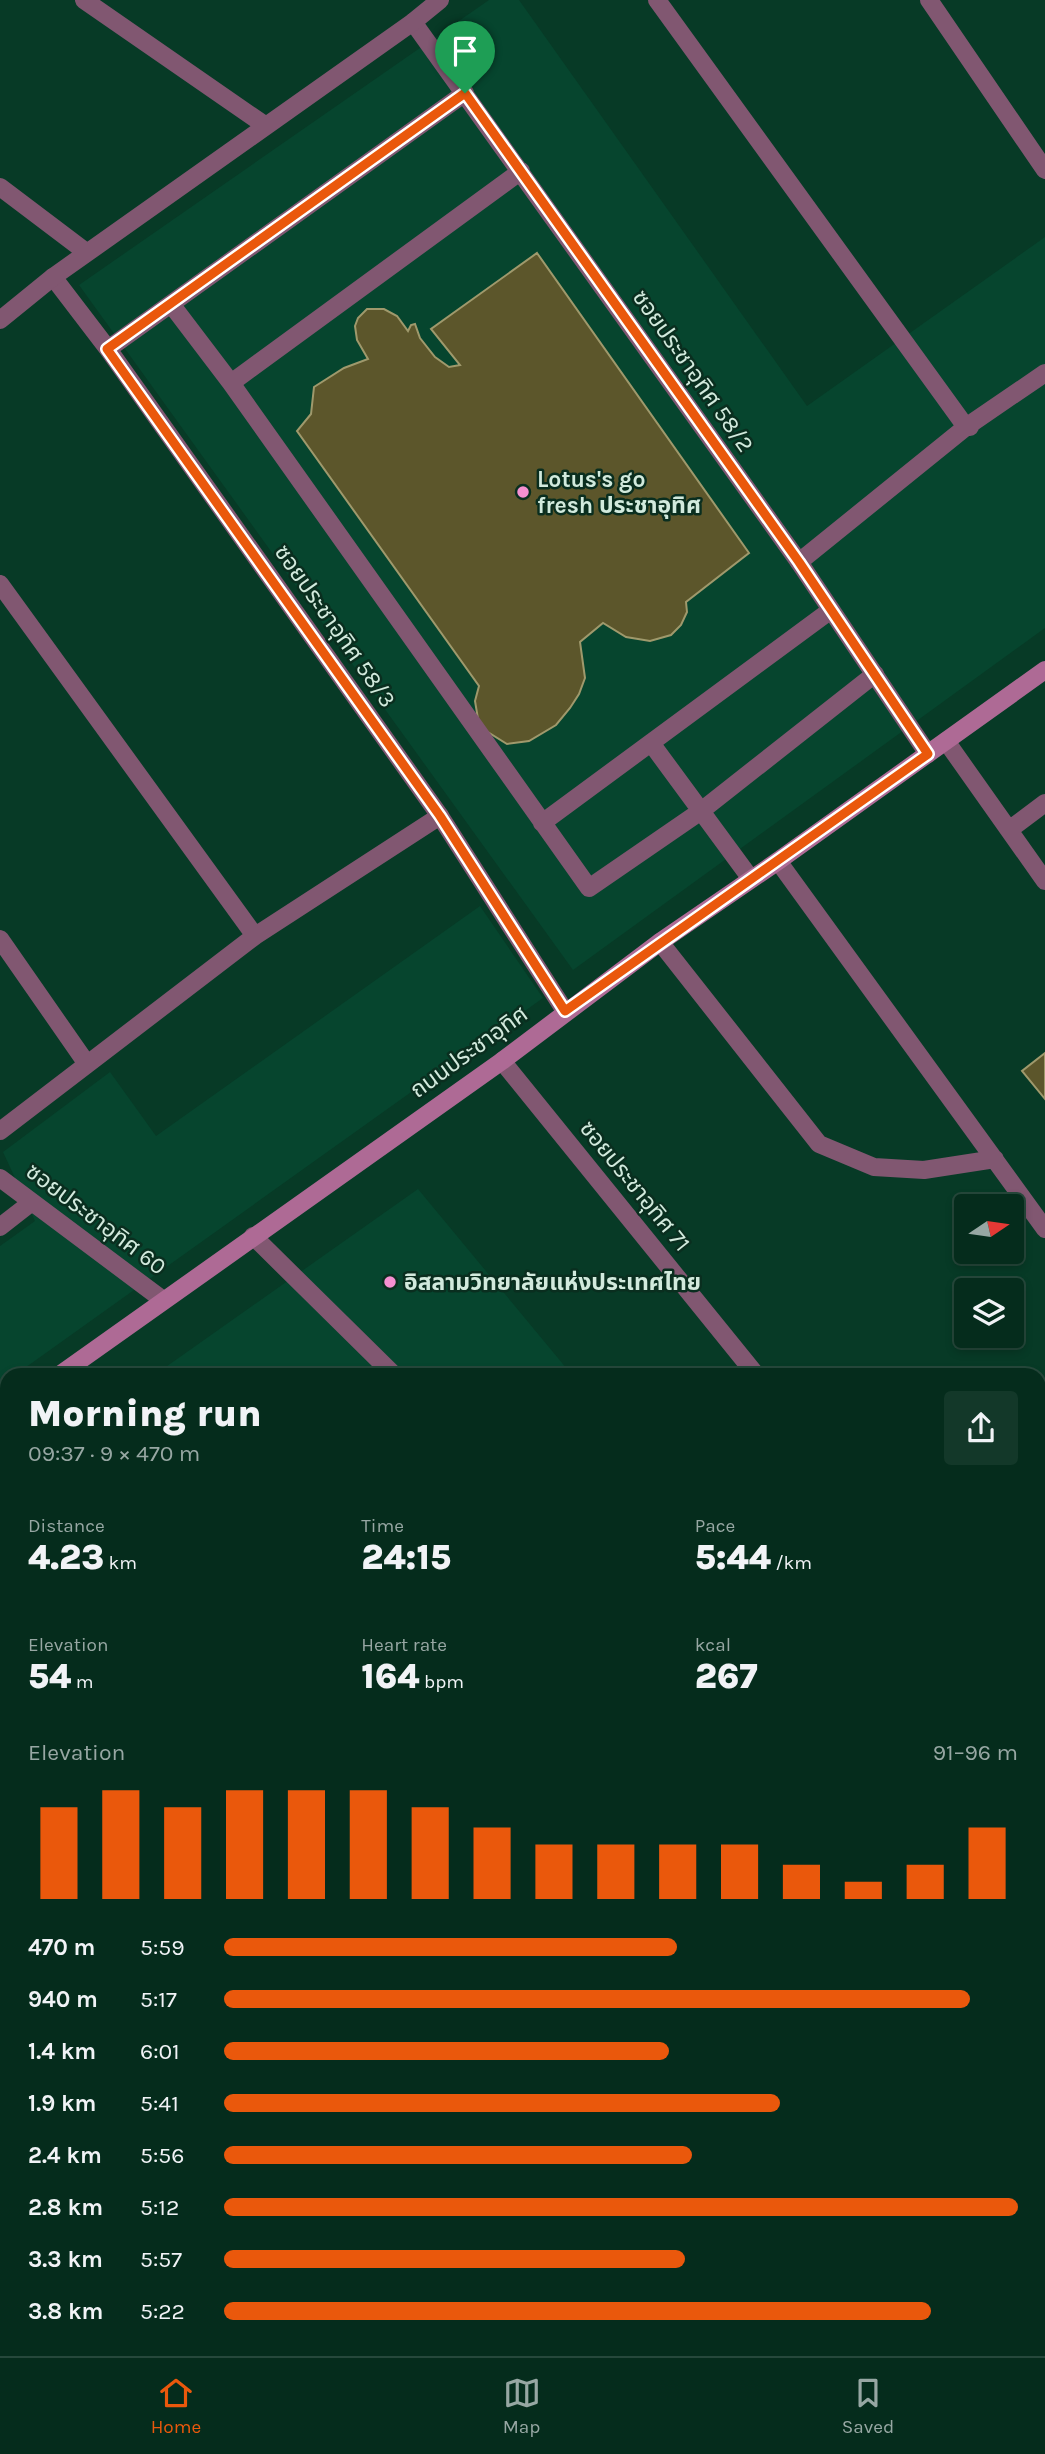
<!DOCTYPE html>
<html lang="en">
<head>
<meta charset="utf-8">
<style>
	body { margin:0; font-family:Karla,"Noto Sans Thai",sans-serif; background:#133829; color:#f1f3f6; height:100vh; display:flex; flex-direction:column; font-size:26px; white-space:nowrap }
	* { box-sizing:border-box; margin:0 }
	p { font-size:23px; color:#97a7a3 }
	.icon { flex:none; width:38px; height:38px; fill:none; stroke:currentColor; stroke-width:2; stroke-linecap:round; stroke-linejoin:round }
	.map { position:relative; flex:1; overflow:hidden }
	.details { position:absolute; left:0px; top:1368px; width:1046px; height:989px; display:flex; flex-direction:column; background:#052c1c; border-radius:21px 21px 0 0; box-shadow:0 4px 10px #0003,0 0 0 2px #26483b }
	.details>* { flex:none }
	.needle { width:46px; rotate:77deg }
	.tools { position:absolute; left:954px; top:1194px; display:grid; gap:14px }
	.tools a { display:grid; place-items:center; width:70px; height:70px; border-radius:7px; background:#052c1c; box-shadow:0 4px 10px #0003,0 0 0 2px #26483b; font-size:35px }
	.pin { position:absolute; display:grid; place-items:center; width:60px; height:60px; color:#fff; margin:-72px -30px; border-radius:50% 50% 50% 0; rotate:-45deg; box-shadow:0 0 7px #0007 }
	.pin .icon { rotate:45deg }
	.round { display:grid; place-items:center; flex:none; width:74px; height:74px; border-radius:7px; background:#133829 }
	.overview { display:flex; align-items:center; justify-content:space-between; height:119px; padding:0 28px }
	h1 { font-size:38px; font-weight:800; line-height:52px }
	.stats { display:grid; grid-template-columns:repeat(3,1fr); gap:10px; height:119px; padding:7px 28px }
	.stats div { display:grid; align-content:center }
	.stats b { font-size:35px; font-weight:800 }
	.stats small { font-size:19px; font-weight:400 }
	.stats p { font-size:19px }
	.chart { height:196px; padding:14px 28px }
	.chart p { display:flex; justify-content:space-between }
	.chart svg { width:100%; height:126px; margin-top:7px; stroke:#ea580c; stroke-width:6 }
	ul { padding:0 28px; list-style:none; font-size:23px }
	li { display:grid; grid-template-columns:112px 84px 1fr; align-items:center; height:52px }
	li i { height:18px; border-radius:9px; background:#ea580c }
	.menu { display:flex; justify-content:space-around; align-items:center; height:98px; border-top:2px solid #26483b; background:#052c1c; font-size:19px; color:#97a7a3 }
	.menu a { display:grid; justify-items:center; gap:4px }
	.menu .current { color:#ea580c }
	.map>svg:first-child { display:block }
</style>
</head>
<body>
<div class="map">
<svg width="1045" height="2356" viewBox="0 0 1045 2356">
	<rect width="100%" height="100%" fill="#073a26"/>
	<path fill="#06452e" d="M489 0H519L807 406 1045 237V628L573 970 79 285Z
		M480 906 543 998 15 1375 7 1376V1381L0 1386V1246L35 1221 3 1152 110 1072 156 1136Z
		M418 1189 572 1375 153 1376Z
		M7 1478V2350H275L267 2356H0V1483Z
		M1040 1942 1045 1948V2356H452L449 2350H1040Z"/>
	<path fill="#80391c" d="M7 1631V2048L0 2051V1633Z"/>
	<path fill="#336576" stroke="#638d95" stroke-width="2" d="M70 2350H215L207 2356H74Z"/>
	<path fill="#5c562b" stroke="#9f996c" stroke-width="2" d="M537 253 749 553 686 602 687 612 681 625 671 635 650 641 626 637 603 623 580 642 585 678 579 694 570 708 556 725 529 741 507 744 483 729 478 719 475 701 479 686 297 431 311 414 314 387 344 368 368 359 357 340 355 326 358 318 367 309H384L397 316 408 331 411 325 415 324 420 338 435 357 449 367 460 365 431 329Z
		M1045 1053V1099L1022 1071Z"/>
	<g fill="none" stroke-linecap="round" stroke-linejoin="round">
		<path stroke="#815771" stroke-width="18" d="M413 22 799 562
			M53 277 108 349 440 816
			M171 304 231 383 589 888 701 811 875 674
			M108 349 465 93
			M231 383 521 171
			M946 741 1045 881
			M651 743 751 879
			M542 823 831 610
			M1009 830 1045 803
			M778 861 1045 1229
			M660 942 819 1144 874 1167 924 1170 995 1159
			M253 1236 395 1376
			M1040 2219 1045 2218
			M0 2228 7 2223
			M698 2350 699 2356"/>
		<path stroke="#815771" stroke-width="18" d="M84 0 266 126
			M657 0 966 427H970
			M929 0 1045 170
			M0 187 86 252
			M0 320 53 277 413 22 440 0
			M0 584 255 936
			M928 754 799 562 966 427 1045 373
			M0 939 87 1064
			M502 1061 757 1376
			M0 1131 255 936 440 816 565 1011
			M0 1178 163 1300
			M0 1227 32 1202
			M1040 1725 1045 1732"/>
		<path stroke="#ae6a95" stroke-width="18" d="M58 1376 502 1061 660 942 778 861 1045 670
			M0 1417 7 1412"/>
	</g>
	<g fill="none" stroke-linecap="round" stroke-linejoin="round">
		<g stroke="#fff" stroke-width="14">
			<path id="route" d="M465 93 799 562 928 754 565 1011 440 816 107 349Z"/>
		</g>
		<use href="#route" stroke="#ea580c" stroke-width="9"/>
	</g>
	<g fill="#f590d1" stroke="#0a2e1f" stroke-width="2.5">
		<circle cx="523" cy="492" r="7"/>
		<circle cx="390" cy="1282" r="7"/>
	</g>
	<g text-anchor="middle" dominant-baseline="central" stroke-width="5" stroke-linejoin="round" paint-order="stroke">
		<g font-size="23" fill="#d2eadd" stroke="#0a2e1f">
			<text transform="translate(693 371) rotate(55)">ซอยประชาอุทิศ 58/2</text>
			<text transform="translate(335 626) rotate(55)">ซอยประชาอุทิศ 58/3</text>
			<text transform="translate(469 1052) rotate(-36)">ถนนประชาอุทิศ</text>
			<text transform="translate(635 1186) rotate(51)">ซอยประชาอุทิศ 71</text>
			<text transform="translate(96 1219) rotate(37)">ซอยประชาอุทิศ 60</text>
		</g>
		<g font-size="23" font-weight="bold" fill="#d2eadd" stroke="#0a2e1f" text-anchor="start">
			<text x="537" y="479">Lotus's go<tspan x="537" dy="26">fresh ประชาอุทิศ</tspan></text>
			<text x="404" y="1282">อิสลามวิทยาลัยแห่งประเทศไทย</text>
		</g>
	</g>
</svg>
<div class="tools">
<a><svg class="needle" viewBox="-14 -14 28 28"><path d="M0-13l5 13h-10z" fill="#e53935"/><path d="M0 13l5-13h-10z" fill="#97a7a3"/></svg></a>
<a><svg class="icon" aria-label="layers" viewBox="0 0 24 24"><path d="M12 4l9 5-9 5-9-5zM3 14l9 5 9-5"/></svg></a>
</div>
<div class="pin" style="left:465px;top:93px;background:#1e9e55"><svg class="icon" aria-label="arrive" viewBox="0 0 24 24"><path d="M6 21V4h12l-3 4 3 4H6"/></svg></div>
<section class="details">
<div class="overview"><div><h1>Morning run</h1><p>09:37 · 9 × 470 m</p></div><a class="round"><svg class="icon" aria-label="share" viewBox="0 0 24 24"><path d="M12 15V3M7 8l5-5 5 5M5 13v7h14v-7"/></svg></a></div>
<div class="stats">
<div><p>Distance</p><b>4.23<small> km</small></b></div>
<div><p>Time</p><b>24:15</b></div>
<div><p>Pace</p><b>5:44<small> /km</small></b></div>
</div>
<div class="stats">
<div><p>Elevation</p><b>54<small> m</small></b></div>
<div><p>Heart rate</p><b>164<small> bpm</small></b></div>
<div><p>kcal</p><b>267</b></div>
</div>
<div class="chart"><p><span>Elevation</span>91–96 m</p>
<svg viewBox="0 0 160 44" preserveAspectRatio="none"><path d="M5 44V12M15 44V6M25 44V12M35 44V6M45 44V6M55 44V6M65 44V12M75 44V19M85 44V25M95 44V25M105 44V25M115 44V25M125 44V32M135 44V38M145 44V32M155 44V19"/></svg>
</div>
<ul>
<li><b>470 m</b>5:59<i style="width:57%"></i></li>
<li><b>940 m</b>5:17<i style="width:94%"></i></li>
<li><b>1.4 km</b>6:01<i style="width:56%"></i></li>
<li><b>1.9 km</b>5:41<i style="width:70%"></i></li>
<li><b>2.4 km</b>5:56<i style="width:59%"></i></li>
<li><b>2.8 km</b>5:12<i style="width:100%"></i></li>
<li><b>3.3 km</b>5:57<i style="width:58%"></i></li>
<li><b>3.8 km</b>5:22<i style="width:89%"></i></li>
</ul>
</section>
</div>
<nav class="menu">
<a class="current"><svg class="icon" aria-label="home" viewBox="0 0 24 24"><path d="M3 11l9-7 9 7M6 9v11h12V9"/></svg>Home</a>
<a><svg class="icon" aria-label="map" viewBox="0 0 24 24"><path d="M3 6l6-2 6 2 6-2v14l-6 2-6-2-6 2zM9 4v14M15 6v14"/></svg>Map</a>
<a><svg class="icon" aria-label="saved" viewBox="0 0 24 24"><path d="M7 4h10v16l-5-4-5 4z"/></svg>Saved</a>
</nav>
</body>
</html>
